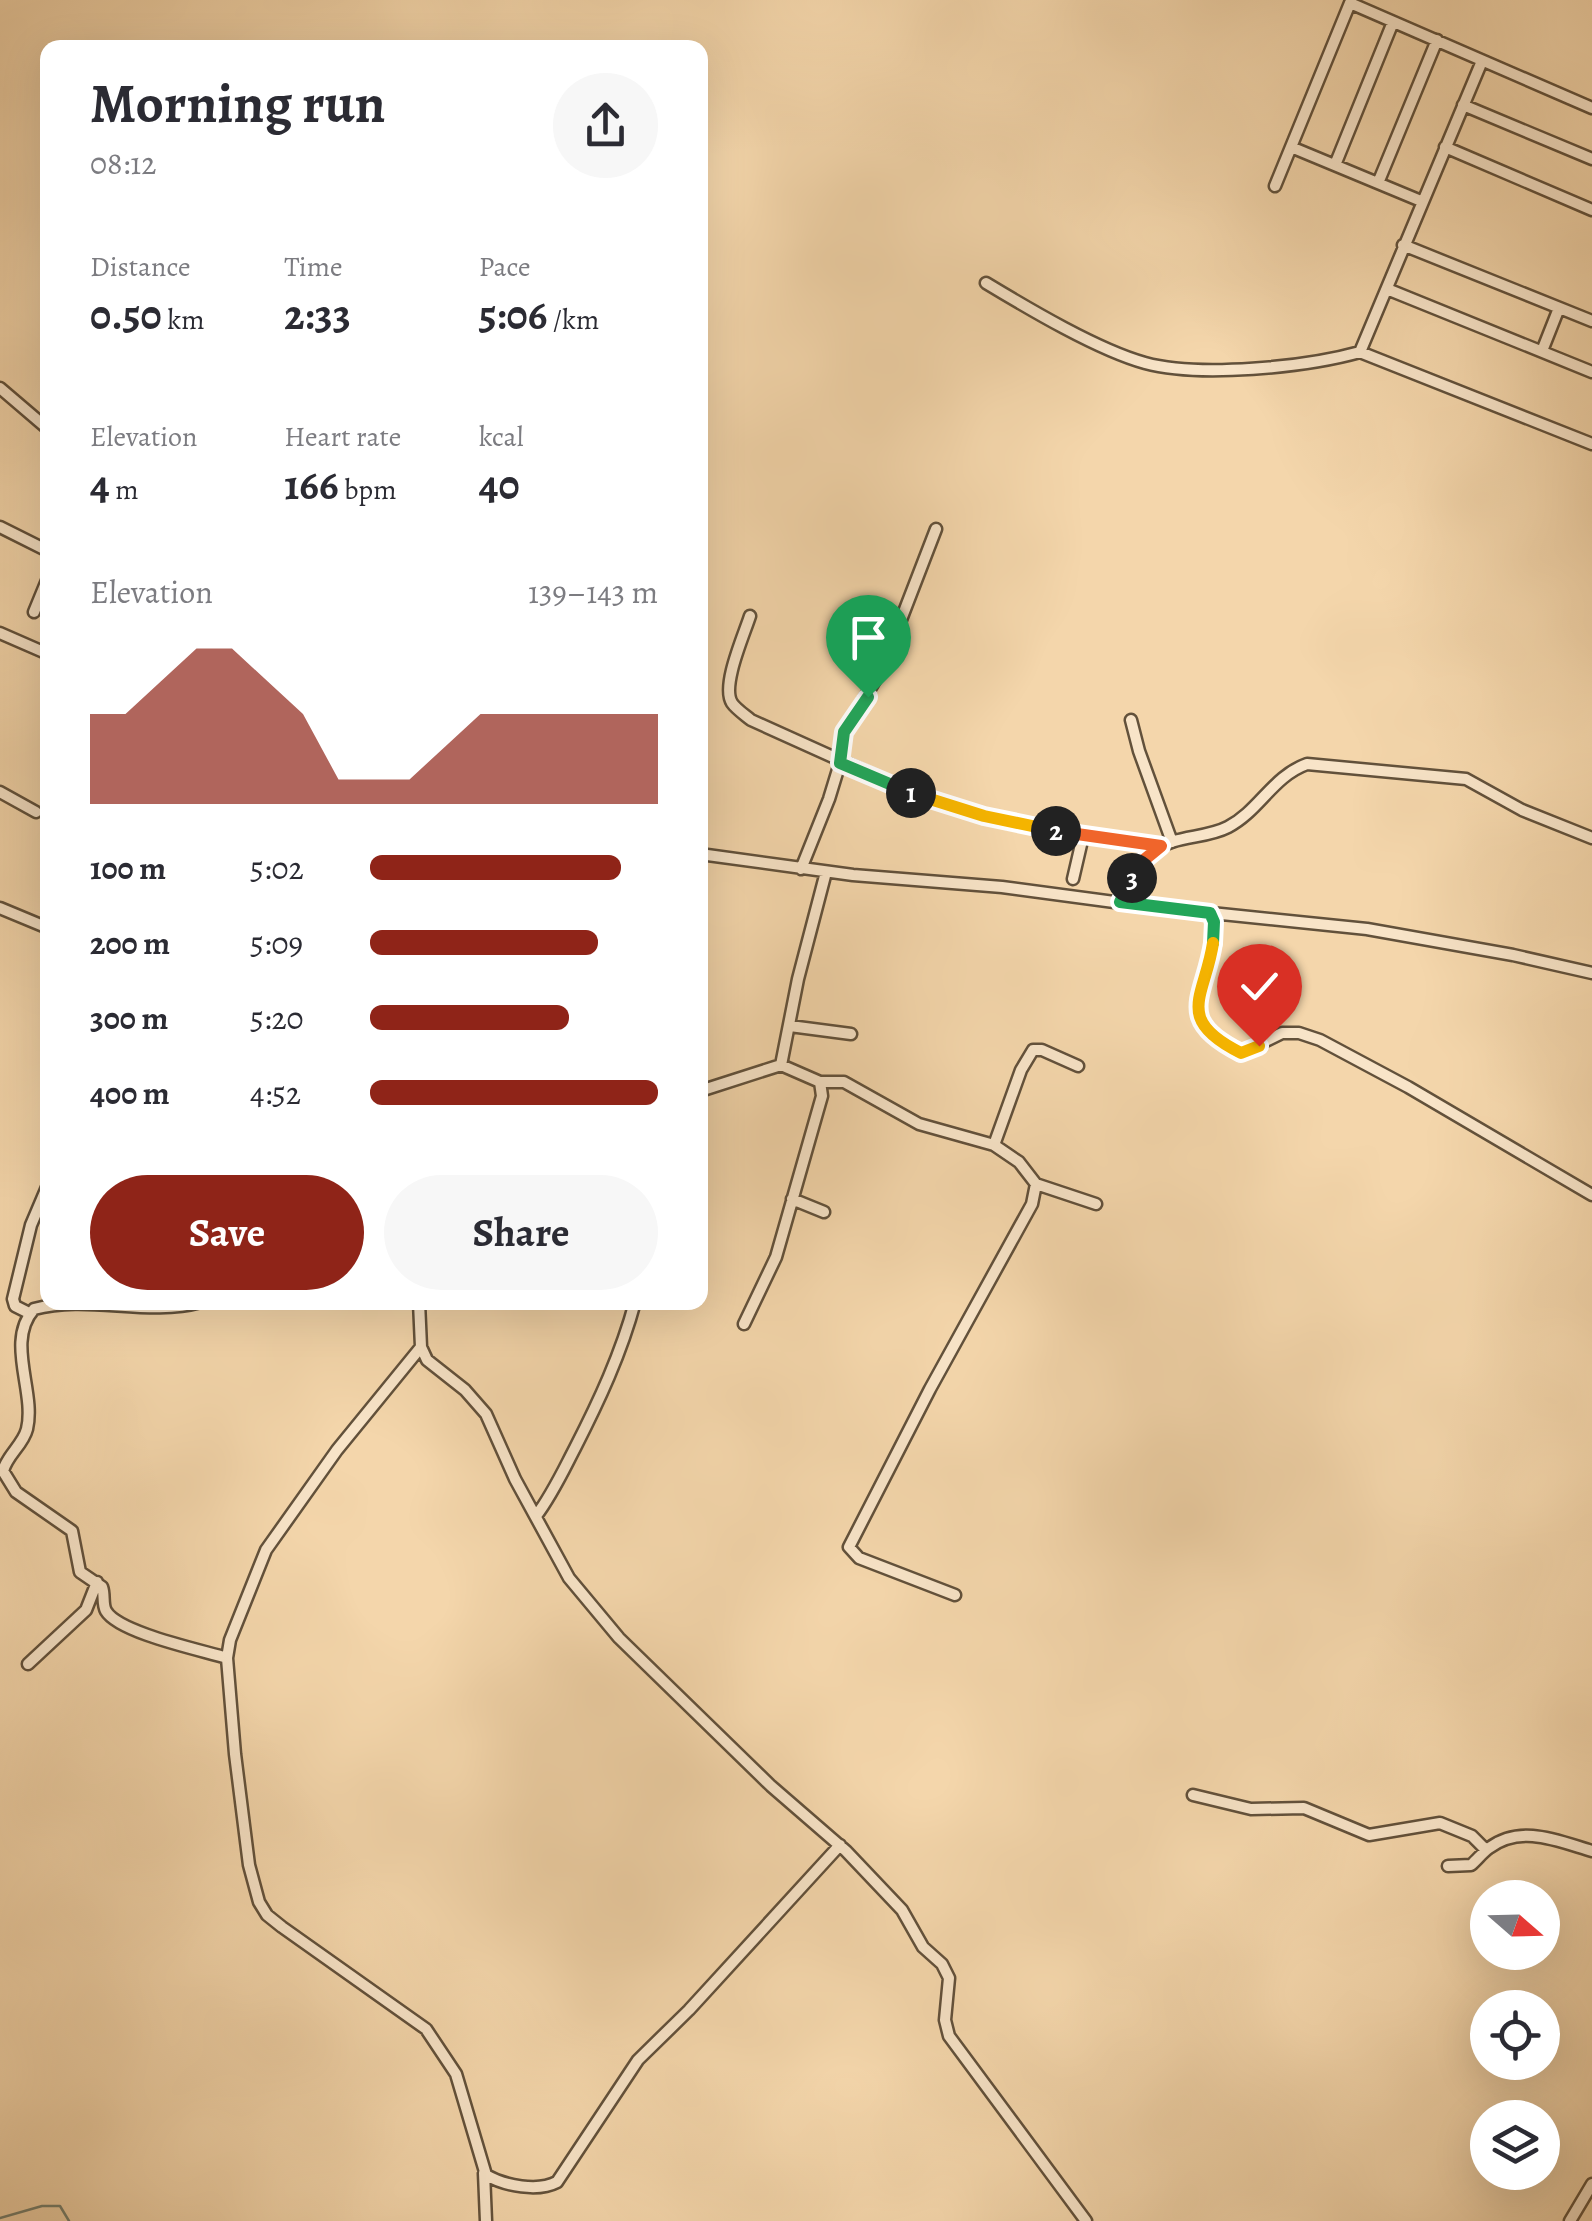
<!DOCTYPE html>
<html lang="en">
<head>
<meta charset="utf-8">
<style>
	body { margin:0; font-family:Alegreya,serif; background:#f7f7f7; color:#2b2b33; height:100vh; display:flex; flex-direction:column; font-size:38px; white-space:nowrap }
	* { box-sizing:border-box; margin:0 }
	p { font-size:32px; color:#7c7c81 }
	.icon { flex:none; width:55px; height:55px; fill:none; stroke:currentColor; stroke-width:2; stroke-linecap:round; stroke-linejoin:round }
	.map { position:relative; flex:1; overflow:hidden }
	.drawer { position:absolute; left:40px; top:40px; width:668px; height:1270px; display:flex; flex-direction:column; background:#fff; border-radius:20px; box-shadow:0 10px 40px #0002 }
	.drawer>* { flex:none }
	.needle { width:65px; rotate:110deg }
	.tools { position:absolute; left:1470px; top:1880px; display:grid; gap:20px }
	.tools a { display:grid; place-items:center; width:90px; height:90px; border-radius:50%; background:#fff; box-shadow:0 10px 40px #0002; font-size:50px }
	.pin { position:absolute; display:grid; place-items:center; width:85px; height:85px; color:#fff; margin:-102px -42px; border-radius:50% 50% 50% 0; rotate:-45deg; box-shadow:0 0 10px #0007 }
	.pin .icon { rotate:45deg }
	.km { position:absolute; width:50px; height:50px; margin:-25px; border-radius:50%; background:#222; color:#fff; font-size:28px; line-height:50px; text-align:center }
	.round { display:grid; place-items:center; flex:none; width:105px; height:105px; border-radius:52px; background:#f7f7f7 }
	.headline { display:flex; align-items:center; justify-content:space-between; height:170px; padding:0 50px }
	h1 { font-size:55px; font-weight:700; line-height:75px }
	.figures { display:grid; grid-template-columns:repeat(3,1fr); gap:15px; height:170px; padding:10px 50px }
	.figures div { display:grid; align-content:center }
	.figures b { font-size:42px; font-weight:700 }
	.figures small { font-size:28px; font-weight:400 }
	.figures p { font-size:28px }
	.chart { height:280px; padding:20px 50px }
	.chart p { display:flex; justify-content:space-between }
	.chart svg { width:100%; height:180px; margin-top:10px; fill:#8f2418; opacity:.7 }
	.action { display:flex; gap:20px; margin-top:auto; padding:20px 50px }
	.action a { flex:1; height:115px; border-radius:60px; background:#8f2418; color:#fff; font-size:40px; font-weight:700; line-height:115px; text-align:center }
	.action a+a { background:#f7f7f7; color:#2b2b33 }
	ul { padding:0 50px; list-style:none; font-size:32px }
	li { display:grid; grid-template-columns:160px 120px 1fr; align-items:center; height:75px }
	li i { height:25px; border-radius:12px; background:#8f2418 }
	.map>svg:first-child { display:block }
</style>
</head>
<body>
<div class="map">
<svg width="1592" height="2221" viewBox="0 0 1592 2221">
	<rect width="100%" height="100%" fill="#f4d6ab"/>
	<filter id="stains"><feTurbulence type="fractalNoise" baseFrequency=".002" numOctaves="4"/><feColorMatrix values="0 0 0 0 .2 0 0 0 0 .09 0 0 0 0 .02 0 0 0 .5 -.17"/></filter>
	<radialGradient id="worn" r=".72"><stop offset=".6" stop-color="#630" stop-opacity="0"/><stop offset="1" stop-color="#630" stop-opacity=".3"/></radialGradient>
	<g fill="none" stroke-linecap="round" stroke-linejoin="round">
		<path stroke="#717e6e" stroke-width="2.5" d="M0 2218 42 2206H60L69 2221"/>
		<g stroke="#62513b" stroke-width="15">
			<path id="minor" d="M1463 105 1592 159
				M1291 147 1421 201
				M1445 147 1592 210
				M1335 165 1393 22
				M1378 183 1437 40
				M1275 186 1350 3 1592 108
				M1403 245 1592 321
				M986 283C1029 309 1098 350 1145 363 1200 378 1306 367 1360 352L1592 444
				M1387 289 1592 372
				M1542 351 1559 308
				M1360 352 1482 61
				M0 388 48 429
				M0 527 48 551
				M34 612 48 578
				M750 616C744 635 721 686 732 703 736 709 745 715 751 720L926 799 1009 823 1161 846
				M0 633 48 654
				M1131 720 1139 751 1172 842
				M0 792 36 812
				M700 854 853 875 1002 887 1144 906 1367 929 1513 955 1592 973
				M801 869 829 799 840 763 844 732 882 669 936 529
				M1073 879 1083 836
				M1120 902C1129 884 1138 863 1154 851 1174 835 1205 839 1228 827 1259 811 1273 776 1307 764L1466 779 1522 810 1592 838
				M0 908 48 928
				M1211 913C1234 970 1152 1006 1241 1053L1282 1033H1299L1320 1040 1408 1087 1592 1195
				M790 1026 851 1034
				M820 1082H844L919 1124 994 1145 1019 1162 1036 1184 1032 1204 930 1389 849 1547 859 1558 955 1595
				M700 1091 781 1065 798 979 826 872
				M994 1145 1021 1070 1033 1050H1042L1078 1066
				M1036 1184 1096 1204
				M792 1199 824 1212
				M201 1302C147 1317 88 1294 34 1309 5 1342 36 1391 27 1429 23 1445 7 1455 3 1471L16 1492 72 1531 80 1572 102 1587C105 1595 102 1604 106 1611 119 1633 201 1650 227 1658
				M419 1302 421 1347 427 1360 465 1390 486 1414 515 1479 569 1578 619 1638 771 1786 846 1851 902 1910 923 1947 942 1964 949 1978 945 2020 949 2036 1086 2221
				M29 1313 15 1306 13 1299 31 1225 48 1185
				M744 1324 776 1257 822 1096 820 1082 781 1065
				M421 1347 337 1450 266 1550 230 1640 227 1658 235 1754 249 1865 259 1902 267 1915 282 1927 426 2029 456 2074 486 2175C505 2186 538 2192 557 2182L638 2060 689 2010 840 1845
				M536 1516C552 1495 563 1471 575 1448 599 1401 621 1354 635 1302
				M28 1664 86 1610 97 1582
				M1193 1795 1251 1809 1304 1808 1369 1835 1440 1823 1472 1836 1486 1850
				M1448 1866 1471 1865C1477 1860 1482 1853 1489 1848 1521 1824 1558 1841 1592 1851
				M484 2173 486 2221
				M1570 2221 1592 2184"/>
		</g>
		<use href="#minor" stroke="#f8e4c8" stroke-width="10"/>
	</g>
	<g fill="none" stroke-linecap="round" stroke-linejoin="round">
		<g stroke="#fff" stroke-width="20">
			<path id="split-1" d="M868 697 844 732 840 763 911 793"/>
		</g>
		<g stroke="#fff" stroke-width="20">
			<path id="split-2" d="M911 793 984 816 1056 831"/>
		</g>
		<g stroke="#fff" stroke-width="20">
			<path id="split-3" d="M1056 831 1161 846 1144 860 1132 878"/>
		</g>
		<g stroke="#fff" stroke-width="20">
			<path id="split-4" d="M1132 878 1120 902 1210 913 1214 922 1213 943"/>
		</g>
		<g stroke="#fff" stroke-width="20">
			<path id="split-5" d="M1213 943C1205 997 1173 1019 1241 1053L1259 1046"/>
		</g>
		<use href="#split-1" stroke="#22a559" stroke-width="12"/>
		<use href="#split-2" stroke="#f5b400" stroke-width="12"/>
		<use href="#split-3" stroke="#f0652b" stroke-width="12"/>
		<use href="#split-4" stroke="#22a559" stroke-width="12"/>
		<use href="#split-5" stroke="#f5b400" stroke-width="12"/>
	</g>
	<rect width="100%" height="100%" filter="url(#stains)"/>
	<rect width="100%" height="100%" fill="url(#worn)"/>
</svg>
<div class="tools">
<a><svg class="needle" viewBox="-14 -14 28 28"><path d="M0-13l5 13h-10z" fill="#e53935"/><path d="M0 13l5-13h-10z" fill="#7c7c81"/></svg></a>
<a><svg class="icon" aria-label="locate" viewBox="0 0 24 24"><circle cx="12" cy="12" r="6"/><path d="M12 2v4M12 18v4M2 12h4M18 12h4"/></svg></a>
<a><svg class="icon" aria-label="layers" viewBox="0 0 24 24"><path d="M12 4l9 5-9 5-9-5zM3 14l9 5 9-5"/></svg></a>
</div>
<div class="pin" style="left:868px;top:697px;background:#1e9e55"><svg class="icon" aria-label="arrive" viewBox="0 0 24 24"><path d="M6 21V4h12l-3 4 3 4H6"/></svg></div>
<div class="pin" style="left:1259px;top:1046px;background:#d93025"><svg class="icon" aria-label="check" viewBox="0 0 24 24"><path d="M5 12l5 5 9-10"/></svg></div>
<b class="km" style="left:911px;top:793px">1</b>
<b class="km" style="left:1056px;top:831px">2</b>
<b class="km" style="left:1132px;top:878px">3</b>
<section class="drawer">
<div class="headline"><div><h1>Morning run</h1><p>08:12</p></div><a class="round"><svg class="icon" aria-label="share" viewBox="0 0 24 24"><path d="M12 15V3M7 8l5-5 5 5M5 13v7h14v-7"/></svg></a></div>
<div class="figures">
<div><p>Distance</p><b>0.50<small> km</small></b></div>
<div><p>Time</p><b>2:33</b></div>
<div><p>Pace</p><b>5:06<small> /km</small></b></div>
</div>
<div class="figures">
<div><p>Elevation</p><b>4<small> m</small></b></div>
<div><p>Heart rate</p><b>166<small> bpm</small></b></div>
<div><p>kcal</p><b>40</b></div>
</div>
<div class="chart"><p><span>Elevation</span>139–143 m</p>
<svg viewBox="0 0 160 44" preserveAspectRatio="none"><path d="M0 44V22L10 22L20 14L30 6L40 6L50 14L60 22L70 38L80 38L90 38L100 30L110 22L120 22L130 22L140 22L150 22L160 22V44z"/></svg>
</div>
<ul>
<li><b>100 m</b>5:02<i style="width:87%"></i></li>
<li><b>200 m</b>5:09<i style="width:79%"></i></li>
<li><b>300 m</b>5:20<i style="width:69%"></i></li>
<li><b>400 m</b>4:52<i style="width:100%"></i></li>
</ul>
<div class="action"><a>Save</a><a>Share</a></div>
</section>
</div>
</body>
</html>
